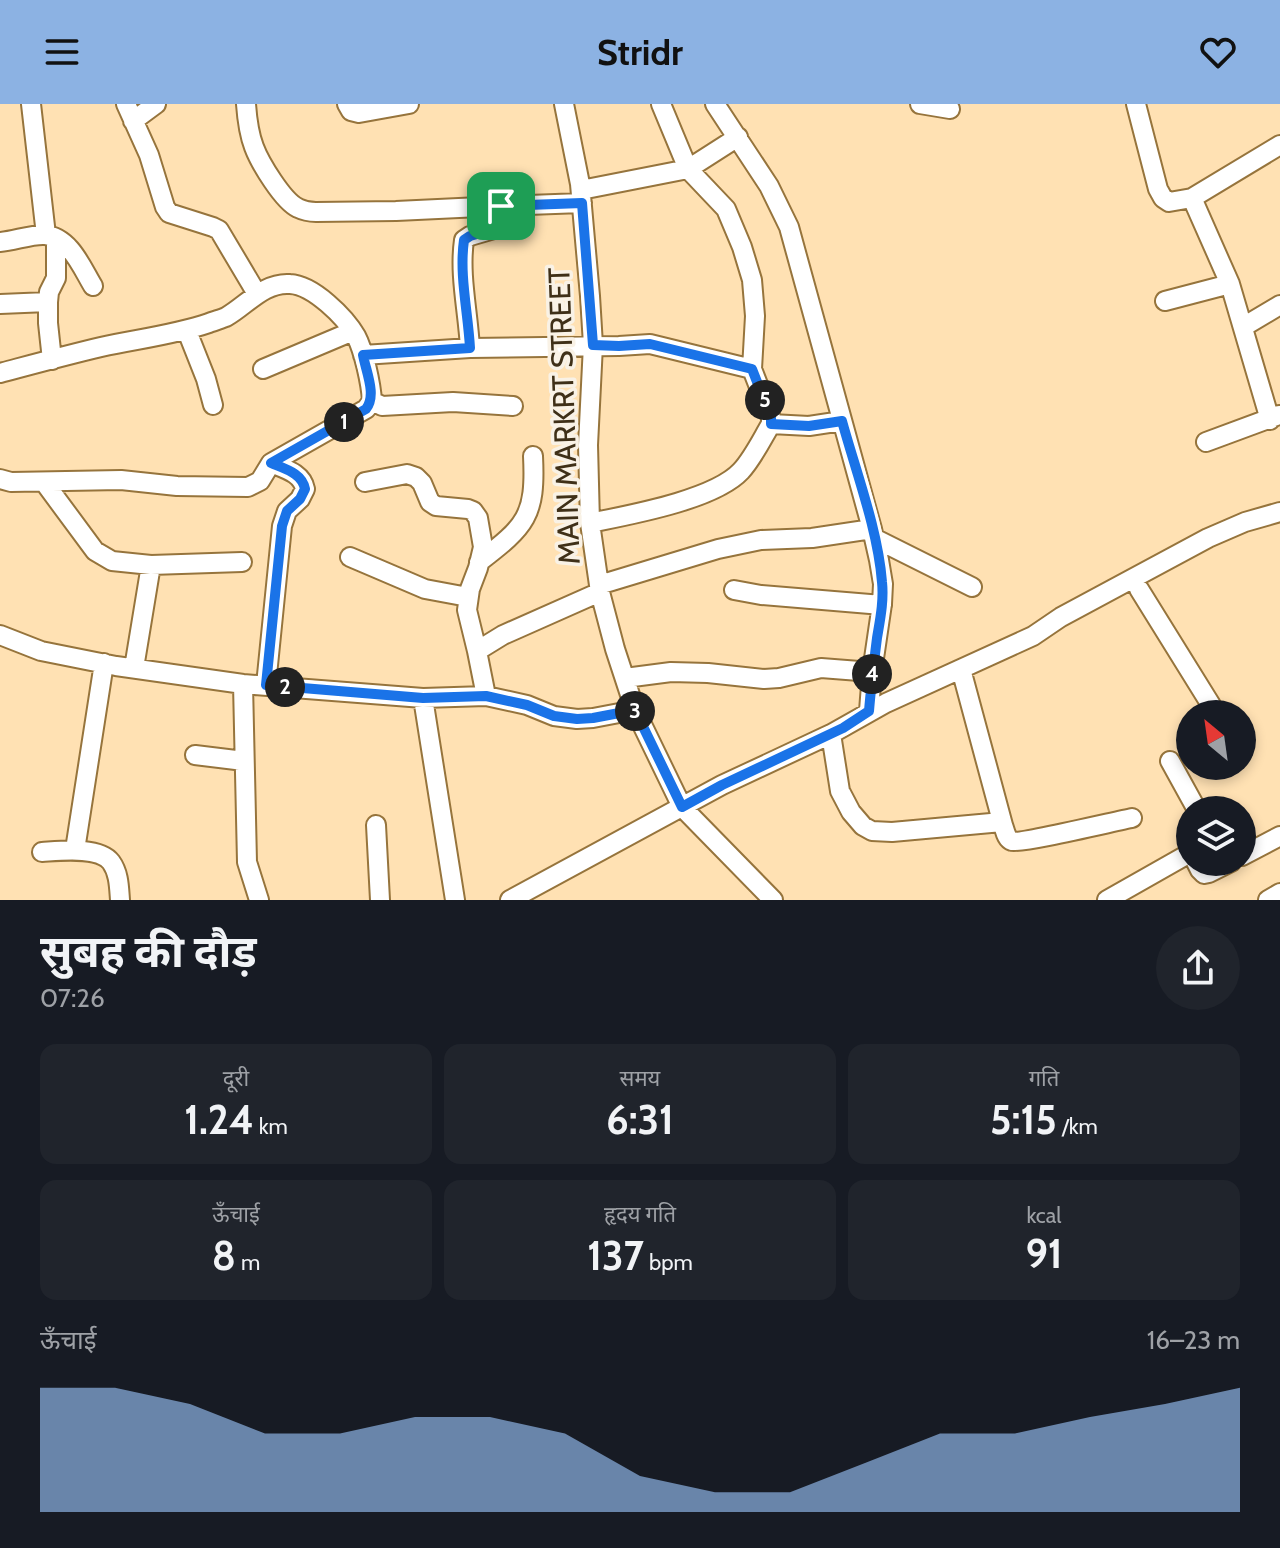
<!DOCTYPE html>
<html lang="hi">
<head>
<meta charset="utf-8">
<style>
	body { margin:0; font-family:Cabin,"Noto Sans Devanagari",sans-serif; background:#20242c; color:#f1f3f6; height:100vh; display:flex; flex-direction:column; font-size:30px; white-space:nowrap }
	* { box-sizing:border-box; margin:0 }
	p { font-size:26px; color:#9ea1a6 }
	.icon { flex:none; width:44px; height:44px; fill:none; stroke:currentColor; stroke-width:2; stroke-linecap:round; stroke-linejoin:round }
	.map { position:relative; height:796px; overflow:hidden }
	.drawer { display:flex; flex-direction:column; background:#171b24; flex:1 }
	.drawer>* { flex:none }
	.needle { width:52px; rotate:331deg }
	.buttons { position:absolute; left:1176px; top:596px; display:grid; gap:16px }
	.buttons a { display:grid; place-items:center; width:80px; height:80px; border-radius:50%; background:#171b24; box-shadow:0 4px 12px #0003; font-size:40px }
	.pin { position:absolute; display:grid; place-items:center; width:68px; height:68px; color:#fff; margin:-34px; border-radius:16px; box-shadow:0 4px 12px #0006 }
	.km { position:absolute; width:40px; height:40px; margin:-20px; border-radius:50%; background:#222; color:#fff; font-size:22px; line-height:40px; text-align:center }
	.round { display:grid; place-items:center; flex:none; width:84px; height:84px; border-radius:42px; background:#20242c }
	.summary { display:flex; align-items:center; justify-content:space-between; height:136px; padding:0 40px }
	h1 { font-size:44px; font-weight:700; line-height:60px }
	.metrics { display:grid; grid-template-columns:repeat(3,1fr); gap:12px; height:136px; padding:8px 40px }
	.metrics div { display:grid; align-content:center; border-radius:16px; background:#20242c; text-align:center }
	.metrics b { font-size:40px; font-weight:700 }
	.metrics small { font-size:22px; font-weight:400 }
	.metrics p { font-size:22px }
	.chart { height:224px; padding:16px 40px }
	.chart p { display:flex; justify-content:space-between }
	.chart svg { width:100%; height:144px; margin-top:8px; fill:#8cb2e3; opacity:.7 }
	header { display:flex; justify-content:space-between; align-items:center; height:104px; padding:0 40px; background:#8cb2e3; color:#111; font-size:36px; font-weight:700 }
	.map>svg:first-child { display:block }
</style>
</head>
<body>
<header><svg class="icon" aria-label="menu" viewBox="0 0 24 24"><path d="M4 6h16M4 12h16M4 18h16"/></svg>Stridr<svg class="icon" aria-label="heart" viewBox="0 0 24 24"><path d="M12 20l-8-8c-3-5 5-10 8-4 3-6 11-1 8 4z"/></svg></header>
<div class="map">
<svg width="1280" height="796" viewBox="0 0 1280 796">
	<rect width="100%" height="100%" fill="#ffe1b3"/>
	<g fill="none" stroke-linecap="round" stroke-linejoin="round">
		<g stroke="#96743c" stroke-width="22">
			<path id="minor" d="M31 0 46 131
				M126 0 149 51 165 103 169 109 213 123 219 126 257 190
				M246 0C247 14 249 30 254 43 260 59 283 97 298 104 304 107 310 108 316 108L396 107 501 102
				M347 0 351 7 359 9 409 0
				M564 0 580 80 590 192 593 241 588 341 590 419 600 488 615 545 635 606 682 703 773 796
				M661 0 688 65 726 105 742 143 752 176 755 212 752 265 771 314V320L809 322 842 317
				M715 0 769 82 789 123 872 425 879 456 883 480 882 500 872 568 869 607
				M920 0 950 5
				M1136 0 1158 85 1163 94 1169 98 1192 94 1280 41
				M133 17 156 0
				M581 86 688 65 738 33
				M1192 94 1230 180 1270 316
				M0 138C14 137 32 130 45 131 70 133 82 164 93 182
				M1165 197 1230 180
				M0 200 48 198
				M1243 223 1280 201
				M187 227 206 275 213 301
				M470 244C468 207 459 171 464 136L470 132 494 125 501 102 582 99
				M363 251 470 244 619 242 650 240 752 265
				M52 256 48 219V198L49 188 56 174V135
				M263 265 353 227
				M0 269C34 260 67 251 101 243 137 235 174 231 209 219 214 217 221 215 226 213 247 201 264 178 290 180 313 181 345 213 356 232 364 247 371 280 372 297L366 305 271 359 260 377 248 383 177 382 121 376 11 378 0 375
				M372 297 382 302 453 298 513 302
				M1206 338 1279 311
				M44 378 95 447 112 457 151 461 242 458
				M365 378 407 370 416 373 422 379 430 398 436 402 468 405 473 407 478 414 483 443 478 464 470 485 467 506 477 547
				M590 419C629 411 714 396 741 367 753 354 762 335 771 320
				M874 434 972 483
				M350 453 425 485 468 493
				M479 458C526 422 536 412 533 352
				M599 481 718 445 761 436 812 434 872 425
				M1139 485 1211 601
				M734 486 761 491 882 501
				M0 531 41 547 116 562 243 580 423 594 486 592 527 601 554 612 577 615 593 614 635 606
				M134 564 151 461
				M961 565 1003 721C1005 726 1006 735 1012 737 1020 740 1116 717 1132 714
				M625 574 671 568 708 569 764 575 779 574 821 564 872 568
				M243 580 247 758 259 796
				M266 581 282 422 287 407 300 395 305 385C302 369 285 365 271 359
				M486 592 477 547 503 531 600 488
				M423 594 455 796
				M831 630 840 687 851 708 863 722 872 727 892 728 1002 718
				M195 651 244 657
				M1170 657 1197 706
				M376 721 380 796
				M75 746 104 559
				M42 748C59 747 99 742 111 758 119 769 119 783 120 796
				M1242 752 1280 732
				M1196 758 1200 766 1204 770 1209 769 1231 758
				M510 796 722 681 831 630 886 599 1033 532 1061 513 1208 434 1245 418 1280 408
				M1107 796 1190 749
				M1268 796 1280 789"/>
		</g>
		<use href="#minor" stroke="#fff" stroke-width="18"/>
	</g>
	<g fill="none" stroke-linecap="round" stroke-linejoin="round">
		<g stroke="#fff" stroke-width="16">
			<path id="route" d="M582 99 593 241 619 242 650 240 752 265 771 314V320L809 322 842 317C856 368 878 426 882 478 884 497 880 516 877 534 874 558 871 583 869 607L843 624 722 681 682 703 635 606 593 614 577 615 554 612 527 601 486 592 423 594 266 581 282 422 287 407 300 395 305 385C302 369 285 365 271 359L366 305C377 291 366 268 363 251L470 244C468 208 459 171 464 136L470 132 494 125 501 102Z"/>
		</g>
		<use href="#route" stroke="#1a73e8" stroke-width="10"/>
	</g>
	<g text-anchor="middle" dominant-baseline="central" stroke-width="7" stroke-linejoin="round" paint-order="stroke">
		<g font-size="30" fill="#3f3018" stroke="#f9f2e6">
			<text transform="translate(564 312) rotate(-92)">MAIN MARKRT STREET</text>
		</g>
	</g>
</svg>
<div class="buttons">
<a><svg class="needle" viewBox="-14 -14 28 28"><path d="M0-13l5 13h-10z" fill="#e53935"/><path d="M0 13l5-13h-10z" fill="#9ea1a6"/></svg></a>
<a><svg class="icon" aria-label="layers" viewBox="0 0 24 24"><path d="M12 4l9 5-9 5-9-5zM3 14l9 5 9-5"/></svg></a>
</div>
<div class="pin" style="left:501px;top:102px;background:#1e9e55"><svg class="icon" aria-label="arrive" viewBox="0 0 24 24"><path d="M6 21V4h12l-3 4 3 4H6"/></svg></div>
<b class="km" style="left:344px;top:318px">1</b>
<b class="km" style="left:285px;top:583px">2</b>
<b class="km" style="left:635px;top:607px">3</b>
<b class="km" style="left:872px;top:570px">4</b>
<b class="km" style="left:765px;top:296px">5</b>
</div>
<section class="drawer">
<div class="summary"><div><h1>सुबह की दौड़</h1><p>07:26</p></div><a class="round"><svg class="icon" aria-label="share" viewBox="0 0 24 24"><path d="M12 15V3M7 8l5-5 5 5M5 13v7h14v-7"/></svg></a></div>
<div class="metrics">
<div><p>दूरी</p><b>1.24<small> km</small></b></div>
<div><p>समय</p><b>6:31</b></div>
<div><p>गति</p><b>5:15<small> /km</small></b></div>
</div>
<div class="metrics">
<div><p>ऊँचाई</p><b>8<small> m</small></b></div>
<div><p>हृदय गति</p><b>137<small> bpm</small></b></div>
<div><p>kcal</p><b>91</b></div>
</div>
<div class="chart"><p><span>ऊँचाई</span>16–23 m</p>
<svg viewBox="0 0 160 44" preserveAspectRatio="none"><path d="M0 44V6L10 6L20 11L30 20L40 20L50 15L60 15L70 20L80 33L90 38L100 38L110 29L120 20L130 20L140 15L150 11L160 6V44z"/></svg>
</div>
</section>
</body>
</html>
